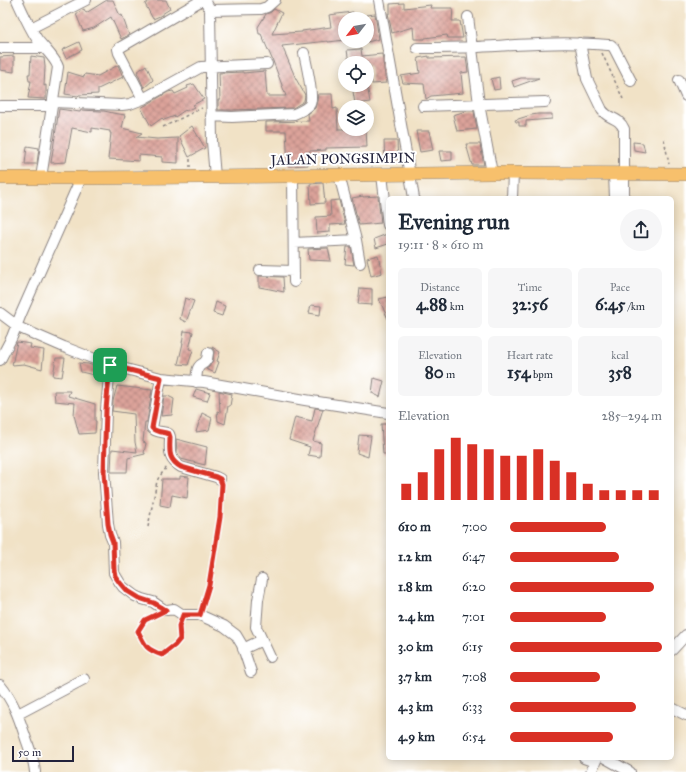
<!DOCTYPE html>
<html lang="en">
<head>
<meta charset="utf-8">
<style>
	body { margin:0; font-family:"IM FELL Great Primer",serif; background:#f6f6f7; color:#1f2937; height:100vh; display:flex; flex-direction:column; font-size:15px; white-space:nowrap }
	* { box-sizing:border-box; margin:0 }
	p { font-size:13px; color:#747a83 }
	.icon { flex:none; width:22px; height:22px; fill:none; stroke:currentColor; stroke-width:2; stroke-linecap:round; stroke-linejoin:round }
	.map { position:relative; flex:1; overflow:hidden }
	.panel { position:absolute; left:386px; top:196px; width:288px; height:564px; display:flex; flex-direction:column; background:#fff; border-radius:6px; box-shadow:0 2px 10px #0003 }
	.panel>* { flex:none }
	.needle { width:26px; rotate:239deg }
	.buttons { position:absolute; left:338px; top:12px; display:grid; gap:8px }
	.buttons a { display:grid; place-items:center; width:36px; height:36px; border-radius:50%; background:#fff; box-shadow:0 2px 10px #0003; font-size:20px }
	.scale { position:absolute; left:12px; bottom:10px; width:62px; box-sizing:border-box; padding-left:4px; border:2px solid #22223b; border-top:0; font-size:11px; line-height:14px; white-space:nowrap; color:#22223b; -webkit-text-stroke:3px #fff; paint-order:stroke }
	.pin { position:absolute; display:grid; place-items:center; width:34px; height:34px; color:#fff; margin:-17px; border-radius:8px; box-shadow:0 2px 6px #0006 }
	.round { display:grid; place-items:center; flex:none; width:42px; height:42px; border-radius:21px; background:#f6f6f7 }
	.overview { display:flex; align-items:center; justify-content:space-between; height:68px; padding:0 12px }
	h1 { font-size:22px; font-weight:800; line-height:30px }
	.metrics { display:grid; grid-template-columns:repeat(3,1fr); gap:6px; height:68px; padding:4px 12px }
	.metrics div { display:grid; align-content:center; border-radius:6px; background:#f6f6f7; text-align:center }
	.metrics b { font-size:17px; font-weight:800 }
	.metrics small { font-size:11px; font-weight:400 }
	.metrics p { font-size:11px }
	.chart { height:112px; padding:8px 12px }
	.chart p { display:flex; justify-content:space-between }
	.chart svg { width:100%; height:72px; margin-top:4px; stroke:#d93025; stroke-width:6 }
	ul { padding:0 12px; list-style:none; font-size:13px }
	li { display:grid; grid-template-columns:64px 48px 1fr; align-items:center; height:30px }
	li i { height:10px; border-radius:5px; background:#d93025 }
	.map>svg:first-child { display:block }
</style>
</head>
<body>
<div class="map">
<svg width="686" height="772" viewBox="0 0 686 772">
	<defs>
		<pattern id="building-cross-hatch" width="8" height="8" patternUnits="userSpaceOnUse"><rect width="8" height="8" fill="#dca39a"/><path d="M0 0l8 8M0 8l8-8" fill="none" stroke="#b2847f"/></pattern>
	</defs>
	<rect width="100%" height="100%" fill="#fff"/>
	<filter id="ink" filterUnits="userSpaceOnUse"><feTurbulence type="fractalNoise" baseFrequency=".025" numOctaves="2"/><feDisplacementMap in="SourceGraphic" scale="8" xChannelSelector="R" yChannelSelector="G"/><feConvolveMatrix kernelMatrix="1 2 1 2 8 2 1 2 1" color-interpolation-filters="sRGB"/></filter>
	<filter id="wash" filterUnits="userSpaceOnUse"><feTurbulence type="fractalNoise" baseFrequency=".012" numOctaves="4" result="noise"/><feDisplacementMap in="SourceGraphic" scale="16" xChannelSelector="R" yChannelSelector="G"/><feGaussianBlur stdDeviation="0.9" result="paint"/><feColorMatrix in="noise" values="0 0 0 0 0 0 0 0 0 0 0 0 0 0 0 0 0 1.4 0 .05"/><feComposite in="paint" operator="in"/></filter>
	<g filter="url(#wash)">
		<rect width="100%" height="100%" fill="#f1e2c6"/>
		<g id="blocks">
			<path fill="url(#building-cross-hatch)" d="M107 0H113L120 16 122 15 129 35 121 39 111 17 94 28 83 31 76 14 84 9 86 13Z
				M151 0H166L170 9 162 14V15L153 19 145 4Z
				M404 3V8L431 5 430 8H453L452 21H460L463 38H448L447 35 425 38V39H414L413 27 392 33 388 13H390V4Z
				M274 9 282 13 272 34 302 32V31L331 27 329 15 353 12 354 19H345V40L328 42V41L282 46 296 79 305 95 304 101 301 103 293 108 232 110H218V100H220L219 73 243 72V73L265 71 267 96H286L273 61 261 34H259L258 27 266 14 271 12Z
				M375 14 379 39 367 42V15Z
				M79 42 82 50 66 58 62 50Z
				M361 49 362 56 382 54 386 83 372 84 370 66H368V63H349L347 50Z
				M14 56V72L0 70V57Z
				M31 56 44 58 45 67 44 86 46 85V99L28 98 31 81H29L28 74H30Z
				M429 56V58L466 57 468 72 461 73 463 93 431 96 426 99 424 84 403 83 401 76 420 73 418 58Z
				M118 65 123 77 98 89V94L79 95 78 96 65 94 68 72 84 77 85 74 98 76Z
				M146 65 153 80 144 88 137 72Z
				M499 77 500 89 494 90 491 79Z
				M521 78H539L514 87 512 81Z
				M194 84 204 99 193 105 194 107 186 111 185 110 175 117V116L164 120 162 118 151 126 141 108 168 92 173 91 175 94 188 88 187 86Z
				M352 85H367L370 102 355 104Z
				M318 94H332L333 109 337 108 338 129H366L367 147 326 148V150L309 151V153H307L308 165 288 166 286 131H266V122L309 121 308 114 315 108 317 101Z
				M59 109 80 112 81 110 100 111H104L113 113 125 115 122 128 142 133 136 137 157 139 178 138V163L162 162V157L139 155V161L126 160 108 159 111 133H110V131L92 128V132L72 128 66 162 51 163Z
				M466 111H474L477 129 457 131 453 115Z
				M538 114H552V119L526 121V126H519V122H516L515 120 531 115Z
				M192 126 205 148 189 157 179 136Z
				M416 131H429L433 150 420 152Z
				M384 141H397L398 162 385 163Z
				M633 142 643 143 645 152 634 150Z
				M466 144H480L484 165H472Z
				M27 146 39 148 37 164H25Z
				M439 151H452V160L441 161Z
				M323 183 325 203 311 204 310 184Z
				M363 196V197L378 196 381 223 359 225 352 198Z
				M339 200 345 224 330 225V232L317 233 316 217 331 216 330 201Z
				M387 234 388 244 376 248 374 239Z
				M347 247H351L354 265 345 264Z
				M328 248 331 261 309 260 308 249Z
				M378 255 382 273 371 276 367 258Z
				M259 276 283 277 284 292 270 289 259 287Z
				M360 288 372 289V305L358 304Z
				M388 297V319L379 299Z
				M185 298 194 301 186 322 180 319Z
				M216 302 225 306 222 316 213 313Z
				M311 305 321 306 320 315 309 313Z
				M184 331 193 332 189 349 193 350 188 365 178 364 183 343H182Z
				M17 342 31 344 30 348 44 350 42 369 24 364 12 365Z
				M212 347 220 352 217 361 219 362 215 373 206 369 209 367 213 360 214 351Z
				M56 358H65L62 377 53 376Z
				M79 363 88 364 103 369 102 377 81 372Z
				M374 378 384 381 380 397 372 393Z
				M117 386 152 390 147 422H145L143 442 146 443 144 453H145V454L128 458 127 472H111L112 449 137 452 135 442 134 414 112 411 113 401Z
				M196 389 210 393 207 401 193 397Z
				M54 391H70L68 396 95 404V421H96L95 433 79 434 74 415 75 403 55 401Z
				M219 391 232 394 230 406H228L225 424 218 421 217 411 220 412Z
				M164 396H168L174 399 172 415 161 416Z
				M315 408 323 409 313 441 321 443 320 457 308 455 310 447 289 440 295 417 312 421Z
				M202 413 212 418 209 430 196 432Z
				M381 424H388V454H383Z
				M359 435 371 436 368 457 357 453Z
				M176 439 207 447 205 465 181 459 177 452Z
				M180 476 189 477 187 498 172 495 170 507 160 505 162 479H180Z"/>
		</g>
	</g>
	<g filter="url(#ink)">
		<use href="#blocks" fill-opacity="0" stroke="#8a8280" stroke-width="1"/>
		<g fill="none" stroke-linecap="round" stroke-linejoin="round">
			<g stroke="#8a8280" stroke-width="12">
				<path id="minor" d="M17 0C23 13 29 27 37 39 43 47 56 59 58 67L41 178
					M205 0 210 10 212 141 215 177
					M379 0 414 198
					M210 10 261 9 267 7 275 0
					M468 17 479 104 492 173
					M31 28 86 0
					M580 43 587 79 602 110C609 120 618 116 624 129V198
					M0 48H44
					M417 48C436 48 454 48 473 47 518 45 563 41 608 45H611L614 48 631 81
					M679 80 686 96
					M143 99 119 53 118 49 121 47 202 0
					M53 102 122 105 130 104 143 99 201 67 267 64
					M0 106H52
					M423 106 545 102
					M211 116 232 117 294 114C297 113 308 108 310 104 314 96 306 63 304 53
					M614 174 615 198
					M339 175 356 240
					M382 175 388 225
					M293 176 294 282
					M512 198 513 173
					M294 243 356 240 360 263
					M260 270 294 271
					M0 313 20 328 64 347 110 365 161 378 204 382 305 400 388 413
					M0 360 12 337 21 314 81 178
					M110 365 106 410 104 472 108 524 110 535 113 542 114 573 120 583 123 587 135 596 142 599 153 602 163 609 167 610 174 609 183 615H199L204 617 224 626 236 635 242 645 251 672
					M161 378 152 428C156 433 163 431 169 434L170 437C170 450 167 459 181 467L216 477 220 479
					M196 382C197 373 196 366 204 363L207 359 208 353
					M262 579 258 600 256 627 270 657
					M243 649 262 640
					M672 650 686 635
					M0 685C14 702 19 718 26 739 30 750 34 760 35 772
					M672 708 686 715
					M18 714 84 679
					M584 758 595 762
					M605 758 630 772
					M591 772 597 758"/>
			</g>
			<g stroke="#8a8280" stroke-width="14">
				<path id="major" d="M0 178H81L204 177 492 173 686 174"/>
			</g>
			<path stroke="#8a8280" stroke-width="1.5" stroke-dasharray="3 3" stroke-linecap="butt" d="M602 53 623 99
				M163 127 202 108
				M664 139 669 164
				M190 159V167
				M148 527 157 481 159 477 167 467
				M203 607 209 585 220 517 222 487
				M156 615 145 620 138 631C145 646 146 649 162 655L175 645 180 639 179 626 180 622"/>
			<use href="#minor" stroke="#fff" stroke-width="10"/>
			<use href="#major" stroke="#f7c06c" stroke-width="13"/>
		</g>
	</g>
	<g fill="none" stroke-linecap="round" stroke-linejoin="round" filter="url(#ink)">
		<g stroke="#fff" stroke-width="8">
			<path id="route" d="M110 365 161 378 152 428C156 433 163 431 169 434L170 437C170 450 167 459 181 467L216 477 220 479 222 484 220 517 209 585 200 615H183L179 626 180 639 175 645 162 655C146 649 145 646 138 631L145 620 166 610 164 609 154 603 139 598 126 590 120 583 115 576 114 570 113 542 110 534 108 524 104 472 106 410Z"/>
		</g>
		<use href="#route" stroke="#d93025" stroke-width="5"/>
	</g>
	<g text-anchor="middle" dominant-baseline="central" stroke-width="4" stroke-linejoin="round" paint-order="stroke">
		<g font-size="14" fill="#22223b" stroke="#fff">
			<text transform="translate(343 159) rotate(-1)">JALAN PONGSIMPIN</text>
		</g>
	</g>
</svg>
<div class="buttons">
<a><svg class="needle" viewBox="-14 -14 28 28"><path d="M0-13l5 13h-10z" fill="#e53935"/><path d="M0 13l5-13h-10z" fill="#747a83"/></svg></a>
<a><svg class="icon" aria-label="locate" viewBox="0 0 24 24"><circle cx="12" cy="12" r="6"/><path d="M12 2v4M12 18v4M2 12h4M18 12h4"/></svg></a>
<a><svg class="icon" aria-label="layers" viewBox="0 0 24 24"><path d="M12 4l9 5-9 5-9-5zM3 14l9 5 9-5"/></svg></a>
</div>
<div class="scale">50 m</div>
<div class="pin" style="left:110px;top:365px;background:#1e9e55"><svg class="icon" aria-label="arrive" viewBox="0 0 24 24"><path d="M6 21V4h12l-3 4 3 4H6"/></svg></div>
<section class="panel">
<div class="overview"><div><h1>Evening run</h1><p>19:11 · 8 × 610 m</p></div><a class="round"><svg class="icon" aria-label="share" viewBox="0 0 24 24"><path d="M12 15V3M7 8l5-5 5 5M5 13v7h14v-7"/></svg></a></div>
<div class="metrics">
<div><p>Distance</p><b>4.88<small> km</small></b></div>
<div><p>Time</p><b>32:56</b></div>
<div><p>Pace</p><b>6:45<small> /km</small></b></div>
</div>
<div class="metrics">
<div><p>Elevation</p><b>80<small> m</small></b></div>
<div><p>Heart rate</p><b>154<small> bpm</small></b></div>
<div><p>kcal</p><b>358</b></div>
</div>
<div class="chart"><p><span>Elevation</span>285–294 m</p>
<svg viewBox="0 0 160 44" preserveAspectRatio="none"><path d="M5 44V34M15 44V27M25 44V13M35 44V6M45 44V10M55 44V13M65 44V17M75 44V17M85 44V13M95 44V20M105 44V27M115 44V34M125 44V38M135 44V38M145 44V38M155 44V38"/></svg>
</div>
<ul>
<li><b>610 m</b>7:00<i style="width:63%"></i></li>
<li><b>1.2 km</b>6:47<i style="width:72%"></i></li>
<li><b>1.8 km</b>6:20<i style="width:95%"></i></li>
<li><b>2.4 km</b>7:01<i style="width:63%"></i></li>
<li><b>3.0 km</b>6:15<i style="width:100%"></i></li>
<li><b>3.7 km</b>7:08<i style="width:59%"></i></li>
<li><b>4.3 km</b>6:33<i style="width:83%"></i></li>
<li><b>4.9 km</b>6:54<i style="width:68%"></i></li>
</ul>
</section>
</div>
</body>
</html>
